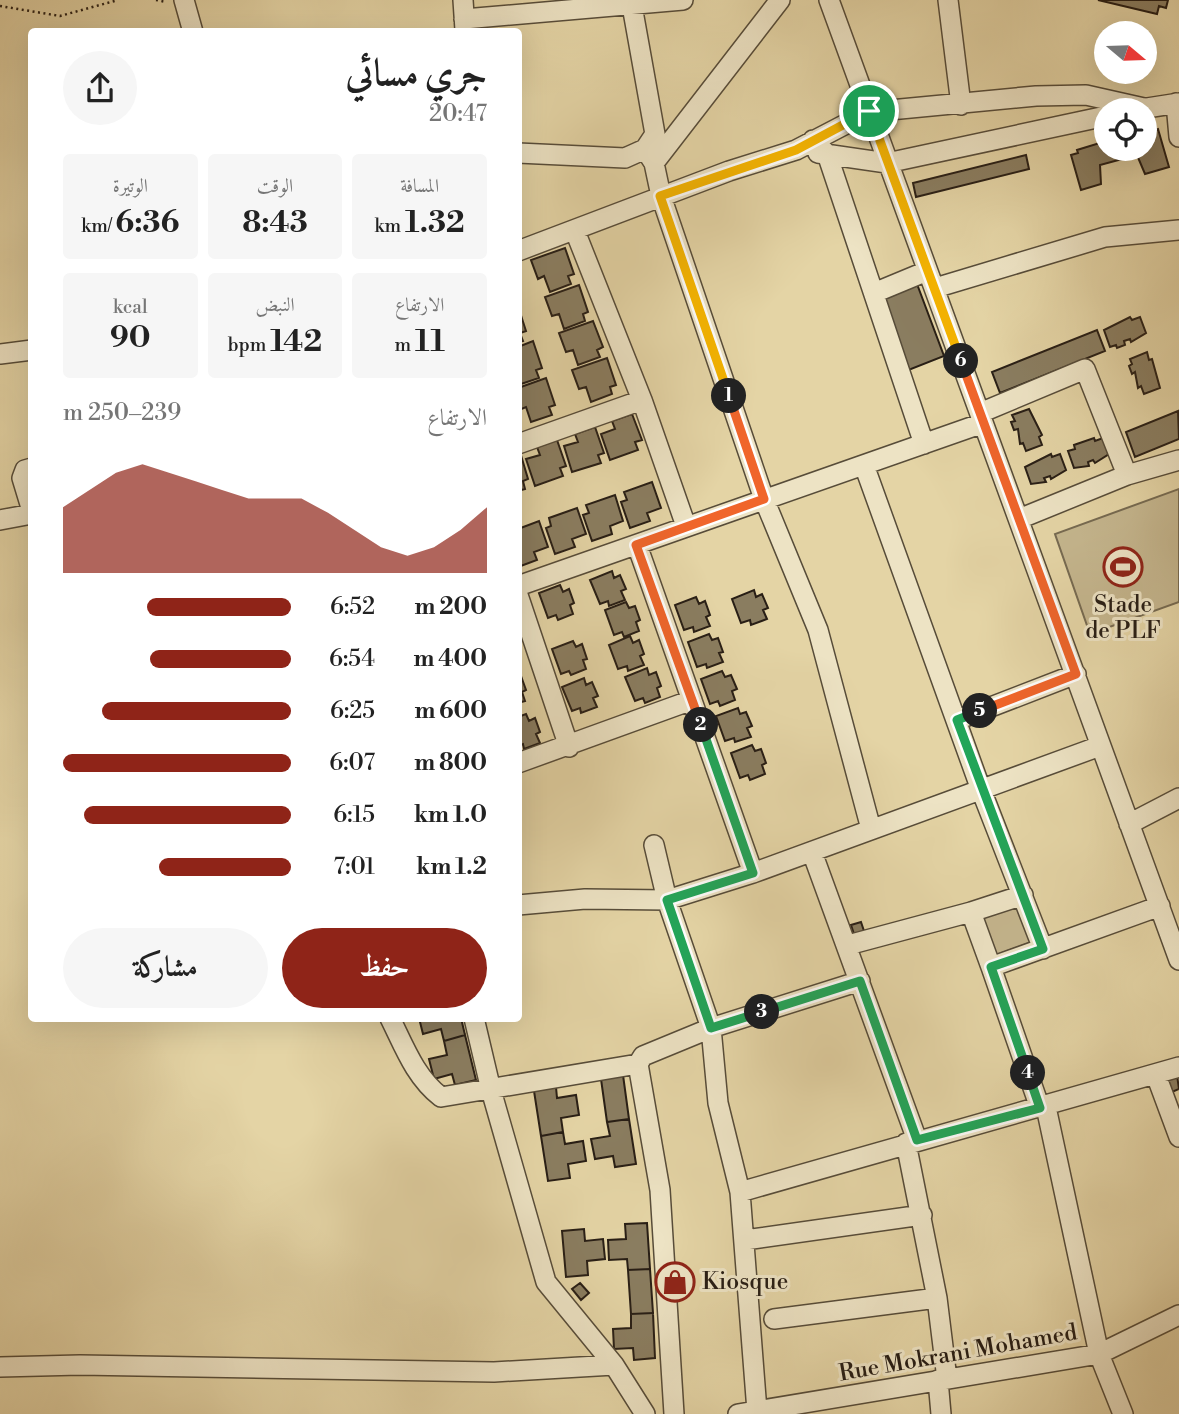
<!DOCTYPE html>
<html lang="ar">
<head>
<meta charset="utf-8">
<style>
	body { margin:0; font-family:"Libre Bodoni",Amiri,serif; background:#f6f6f6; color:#222; direction:rtl; height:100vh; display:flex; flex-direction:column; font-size:26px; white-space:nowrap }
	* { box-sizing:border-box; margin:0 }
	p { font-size:23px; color:#767676 }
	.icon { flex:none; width:38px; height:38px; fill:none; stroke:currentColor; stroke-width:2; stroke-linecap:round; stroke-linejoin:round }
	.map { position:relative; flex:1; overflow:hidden; direction:ltr }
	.panel { position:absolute; left:28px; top:28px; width:494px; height:994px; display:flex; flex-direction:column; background:#fff; border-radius:7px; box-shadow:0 7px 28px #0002; direction:rtl }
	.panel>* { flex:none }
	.needle { width:46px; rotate:109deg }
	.buttons { position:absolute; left:1094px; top:21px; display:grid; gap:14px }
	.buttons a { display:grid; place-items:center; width:63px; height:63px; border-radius:50%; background:#fff; box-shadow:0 7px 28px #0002; font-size:35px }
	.pin { position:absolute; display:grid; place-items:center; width:60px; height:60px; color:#fff; margin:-30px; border:4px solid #fff; border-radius:50%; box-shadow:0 2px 7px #0007 }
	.km { position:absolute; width:35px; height:35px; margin:-18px; border-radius:50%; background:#222; color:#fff; font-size:19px; line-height:35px; text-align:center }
	.round { display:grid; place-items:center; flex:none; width:74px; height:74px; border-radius:37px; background:#f6f6f6 }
	.headline { display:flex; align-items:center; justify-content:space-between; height:119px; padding:0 35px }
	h1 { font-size:38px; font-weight:700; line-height:52px }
	.metrics { display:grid; grid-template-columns:repeat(3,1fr); gap:10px; height:119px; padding:7px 35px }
	.metrics div { display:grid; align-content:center; border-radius:7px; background:#f6f6f6; text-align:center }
	.metrics b { font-size:30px; font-weight:700 }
	.metrics small { font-size:19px; font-weight:400 }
	.metrics p { font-size:19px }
	.chart { height:196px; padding:14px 35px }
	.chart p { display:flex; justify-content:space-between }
	.chart svg { width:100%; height:126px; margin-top:7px; fill:#8f2418; opacity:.7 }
	.button { display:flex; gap:14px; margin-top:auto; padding:14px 35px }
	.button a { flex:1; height:80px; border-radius:42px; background:#8f2418; color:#fff; font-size:28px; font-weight:700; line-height:80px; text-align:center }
	.button a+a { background:#f6f6f6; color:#222 }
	ul { padding:0 35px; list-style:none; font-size:23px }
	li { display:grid; grid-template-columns:112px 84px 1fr; align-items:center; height:52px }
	li i { height:18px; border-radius:9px; background:#8f2418 }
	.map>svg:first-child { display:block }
</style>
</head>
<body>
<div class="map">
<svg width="1179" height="1414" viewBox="0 0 1179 1414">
	<rect width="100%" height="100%" fill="#e4d4a5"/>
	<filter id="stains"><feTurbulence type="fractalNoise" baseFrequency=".00286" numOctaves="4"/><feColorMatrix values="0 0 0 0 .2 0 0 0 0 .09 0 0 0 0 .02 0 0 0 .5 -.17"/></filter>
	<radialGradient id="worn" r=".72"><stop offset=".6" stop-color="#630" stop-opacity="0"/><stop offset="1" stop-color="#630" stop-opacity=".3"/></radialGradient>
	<path fill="#c4b58d" stroke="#766a51" stroke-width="2" d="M1179 489V602L1090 634 1055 534Z
		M1021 903 1035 941 996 955 982 918Z"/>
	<path fill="#8a7d60" stroke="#281e15" stroke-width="2" d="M1098 0H1168L1166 8 1159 6 1157 14Z
		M1152 128 1153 131 1158 129 1169 167 1145 174 1137 155 1100 165 1101 184 1081 190 1071 155 1078 153 1077 150 1106 141V149H1144V130Z
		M1026 155 1029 169 916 197 913 183Z
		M565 248 574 274 568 276 571 284 550 292 544 276 538 279 531 260Z
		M917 284 944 356 906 371 878 299Z
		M579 285 588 312 583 314 585 321 564 329 559 314 552 316 545 297Z
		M518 306 526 331 520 333 523 341 518 342Z
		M1130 317 1132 320 1140 317 1146 333 1131 342 1130 339 1124 341 1125 345 1117 348 1116 345 1110 347 1104 330Z
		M593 321 603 347 597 350 600 357 578 365 573 350 566 352 559 333Z
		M1097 330 1105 351 1000 393 992 372Z
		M533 341 542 368 536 370 539 378 518 385V347Z
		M1147 352 1149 360 1152 359 1160 388 1144 394 1141 386 1138 388 1135 372 1132 374 1129 366 1132 364 1130 359Z
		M607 358 616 385 610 387 612 394 591 402 586 387 579 389 572 370Z
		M546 378 555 405 549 407 552 415 531 422 526 407 519 410 518 388Z
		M1029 409 1042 435 1039 437 1042 445 1026 451 1023 443 1020 444 1018 429 1014 430 1011 422 1015 421 1012 415Z
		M1178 411 1179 439 1135 457 1126 432Z
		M632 414 642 440 635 442 638 450 610 460 601 434 615 429 612 421Z
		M595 427 604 453 598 455 601 463 572 472 564 446 578 442 575 434Z
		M1094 438 1095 441 1103 438 1109 454 1095 463 1093 460 1088 462 1089 466 1074 468 1068 451 1075 449 1074 445Z
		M557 440 566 466 560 468 563 476 535 486 526 459 540 455 537 447Z
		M520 452 528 479 523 481 525 489 518 491Z
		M1051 454 1052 457 1060 454 1066 470 1051 479 1050 476 1044 478 1046 482 1031 484 1025 467Z
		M652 482 661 508 647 513 650 521 630 528 621 502 627 500 624 492Z
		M615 495 623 521 610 526 612 534 592 541 583 515 589 513 586 505Z
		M577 508 586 534 572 539 575 547 555 554 546 528 551 526 549 518Z
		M539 521 548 547 534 552 537 560 518 567V529Z
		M612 571 614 578 620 575 626 589 621 591 625 600 609 606 608 601 600 604 590 580Z
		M560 585 563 592 569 589 574 603 570 605 573 614 558 620 556 615 548 618 539 593Z
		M754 590 756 597 762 594 768 608 763 610 767 619 751 625 750 620 741 623 732 599Z
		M696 597 699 604 705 601 710 615 706 617 710 626 694 632 693 627 684 630 675 605Z
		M626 602 629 608 635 606 640 620 636 622 639 631 624 637 622 632 614 635 605 610Z
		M709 634 712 640 718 638 723 652 719 653 723 662 707 668 706 664 697 667 688 642Z
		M630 636 633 643 639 640 644 654 640 656 644 665 628 671 627 666 618 669 609 645Z
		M573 641 576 647 582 644 587 659 583 660 586 669 571 675 569 671 561 674 552 649Z
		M647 668 649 675 656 672 661 686 657 688 660 697 645 703 643 698 635 701 625 677Z
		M722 671 725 677 731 675 737 689 732 691 735 700 720 706 718 701 710 704 701 679Z
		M521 676 526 690 522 692 525 701 518 703V677Z
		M584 678 586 685 592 682 598 696 593 698 597 707 581 713 580 708 572 711 562 687Z
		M738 708 740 714 746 712 752 726 747 728 751 737 735 742 734 738 725 741 716 716Z
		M526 714 529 721 535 718 540 732 536 734 540 743 524 749 523 744 518 746V717Z
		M752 745 755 751 761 749 766 763 762 765 765 774 750 780 748 775 740 778 731 753Z
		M861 922 865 934 855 937 851 925Z
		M419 1018H461L465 1035 444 1041 441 1029 423 1034Z
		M465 1035 476 1080 455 1085 452 1074 434 1079 429 1059 447 1055 444 1041Z
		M623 1075 629 1119 607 1122 601 1079Z
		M1177 1075 1179 1089 1172 1092 1167 1079Z
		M556 1087 557 1098 576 1095 579 1115 561 1118 563 1132 541 1136 534 1091Z
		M629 1119 636 1164 615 1167 613 1156 595 1159 591 1139 610 1136 607 1122Z
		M563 1132 565 1144 583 1141 586 1161 568 1164 570 1178 548 1181 541 1136Z
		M647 1223 650 1269 628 1270 627 1259 609 1260 608 1240 626 1239 625 1224Z
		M584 1229 585 1241 603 1239 605 1259 587 1261 588 1275 566 1277 562 1231Z
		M650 1269 653 1313 631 1314 628 1270Z
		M580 1283 589 1293 581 1300 572 1289Z
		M653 1313 655 1358 634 1360 633 1348 614 1349 613 1329 631 1328V1314Z"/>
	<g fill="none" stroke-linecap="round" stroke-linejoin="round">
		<g stroke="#574c39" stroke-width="22">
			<path id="minor" d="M184 0 193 32
				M463 0 465 30
				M829 0 1179 960
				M948 0 961 105
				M464 19 683 0
				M1176 103 1179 137
				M1134 110 1179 103
				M813 140 827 154 924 444
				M645 149 654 163 661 196 764 499 818 630 871 829
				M518 153 625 158 645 149 655 134 631 0
				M818 153 887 163 1106 116
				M654 163 780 0
				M575 231 642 400 686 526
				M518 251 729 171 796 150 869 112 1036 96 1086 95 1144 108
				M935 288 1105 237 1179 230
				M874 293 927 271
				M0 354 32 350
				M980 413 1085 369 1127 475
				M518 444 642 400
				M864 465 980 787 1043 949
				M32 468 25 470 22 478 32 511
				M1019 519 1127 475 1179 460
				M0 520 32 514
				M637 545 753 873
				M518 586 983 423
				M518 595 569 747
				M957 720 1076 674
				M518 763 692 700
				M1129 824 1179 798
				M654 845 667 900 711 1028 718 1103 740 1192 757 1411
				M812 852 917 1140
				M518 905 585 899 667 900 753 873 1100 746
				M971 912 991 967
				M848 945 971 912 1023 895
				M390 1018C404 1046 415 1077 441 1097L638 1064 643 1056 711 1028 860 981
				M474 1018 491 1090 546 1282 614 1365 645 1414
				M638 1064 660 1190 674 1414
				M1156 1075 1179 1137
				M1046 1107 1099 1354 1123 1414
				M1040 1108 991 967 1160 906
				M906 1143 937 1298 947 1379
				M740 1192 1179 1067
				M745 1240 922 1215
				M774 1319 937 1298
				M0 1367 80 1365 494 1372 614 1365
				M938 1380 941 1414
				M738 1414 1099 1354 1179 1315"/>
		</g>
		<path stroke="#281e15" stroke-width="2.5" stroke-dasharray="2 3.5" stroke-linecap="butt" d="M156 0 166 2
			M0 6 60 16 118 0"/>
		<use href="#minor" stroke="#ede3c4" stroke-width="19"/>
	</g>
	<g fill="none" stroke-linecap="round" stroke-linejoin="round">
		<g stroke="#fff" stroke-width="14">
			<path id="split-1" d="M729 396 660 196 796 150 869 111"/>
		</g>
		<g stroke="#fff" stroke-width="14">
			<path id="split-2" d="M701 725 636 545 764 499 729 396"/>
		</g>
		<g stroke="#fff" stroke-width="14">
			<path id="split-3" d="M701 725 753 873 667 900 711 1028 762 1012"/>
		</g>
		<g stroke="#fff" stroke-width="14">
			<path id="split-4" d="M762 1012 860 981 917 1140 1040 1108 1028 1073"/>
		</g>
		<g stroke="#fff" stroke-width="14">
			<path id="split-5" d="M980 711 957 720 1043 949 991 967 1028 1073"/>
		</g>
		<g stroke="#fff" stroke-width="14">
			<path id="split-6" d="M961 361 1076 674 980 711"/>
		</g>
		<g stroke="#fff" stroke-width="14">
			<path id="split-7" d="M869 111 961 361"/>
		</g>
		<use href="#split-1" stroke="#f5b400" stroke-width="9"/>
		<use href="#split-2" stroke="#f0652b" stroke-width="9"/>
		<use href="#split-3" stroke="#22a559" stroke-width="9"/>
		<use href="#split-4" stroke="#22a559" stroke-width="9"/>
		<use href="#split-5" stroke="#22a559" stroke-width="9"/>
		<use href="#split-6" stroke="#f0652b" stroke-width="9"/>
		<use href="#split-7" stroke="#f5b400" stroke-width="9"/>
	</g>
	<defs>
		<g id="stadium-ring" transform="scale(2.0125)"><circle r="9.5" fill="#ede3c4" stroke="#8f2418" stroke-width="1.5"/><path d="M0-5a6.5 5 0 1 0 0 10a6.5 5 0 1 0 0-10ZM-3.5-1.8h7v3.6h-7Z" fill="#8f2418"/></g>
		<g id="shop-ring" transform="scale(2.0125)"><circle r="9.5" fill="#ede3c4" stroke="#8f2418" stroke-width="1.5"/><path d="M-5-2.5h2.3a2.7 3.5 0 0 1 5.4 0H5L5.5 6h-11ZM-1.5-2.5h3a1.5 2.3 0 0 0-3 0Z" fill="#8f2418"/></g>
	</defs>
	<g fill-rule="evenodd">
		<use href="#stadium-ring" x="1123" y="567"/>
		<use href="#shop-ring" x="675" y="1282"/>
	</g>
	<g text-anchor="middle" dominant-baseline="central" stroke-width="6" stroke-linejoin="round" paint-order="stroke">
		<g font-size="23" fill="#281e15" stroke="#ede3c4">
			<text x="1123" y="605">Stade<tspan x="1123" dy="26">de PLF</tspan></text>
			<text x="702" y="1282" text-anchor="start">Kiosque</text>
		</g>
		<g font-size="23" fill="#281e15" stroke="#ede3c4">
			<text transform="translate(958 1353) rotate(-10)">Rue Mokrani Mohamed</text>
		</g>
	</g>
	<rect width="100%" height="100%" filter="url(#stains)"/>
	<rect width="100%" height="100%" fill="url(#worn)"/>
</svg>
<div class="buttons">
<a><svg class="needle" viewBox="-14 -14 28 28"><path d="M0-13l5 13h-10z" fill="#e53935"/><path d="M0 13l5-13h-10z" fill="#767676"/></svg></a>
<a><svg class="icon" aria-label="locate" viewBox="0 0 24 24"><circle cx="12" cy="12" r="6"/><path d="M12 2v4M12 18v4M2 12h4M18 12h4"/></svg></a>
</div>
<div class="pin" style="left:869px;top:111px;background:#1e9e55"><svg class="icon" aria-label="arrive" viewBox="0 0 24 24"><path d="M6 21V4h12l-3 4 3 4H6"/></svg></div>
<b class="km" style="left:729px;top:396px">1</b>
<b class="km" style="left:701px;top:725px">2</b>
<b class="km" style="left:762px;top:1012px">3</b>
<b class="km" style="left:1028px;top:1073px">4</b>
<b class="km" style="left:980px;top:711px">5</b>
<b class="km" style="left:961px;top:361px">6</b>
<section class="panel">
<div class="headline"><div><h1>جري مسائي</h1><p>20:47</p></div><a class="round"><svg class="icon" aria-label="share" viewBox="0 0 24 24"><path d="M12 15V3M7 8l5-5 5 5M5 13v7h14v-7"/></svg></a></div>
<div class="metrics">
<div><p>المسافة</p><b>1.32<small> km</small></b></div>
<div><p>الوقت</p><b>8:43</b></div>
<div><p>الوتيرة</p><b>6:36<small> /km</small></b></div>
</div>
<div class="metrics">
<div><p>الارتفاع</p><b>11<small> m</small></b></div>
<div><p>النبض</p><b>142<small> bpm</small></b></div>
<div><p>kcal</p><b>90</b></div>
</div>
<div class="chart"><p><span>الارتفاع</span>239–250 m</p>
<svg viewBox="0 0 160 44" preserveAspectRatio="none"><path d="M0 44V21L10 15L20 9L30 6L40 9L50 12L60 15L70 18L80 18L90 18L100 23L110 29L120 35L130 38L140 35L150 29L160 21V44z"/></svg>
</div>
<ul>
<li><b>200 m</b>6:52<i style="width:63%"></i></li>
<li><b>400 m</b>6:54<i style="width:62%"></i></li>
<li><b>600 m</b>6:25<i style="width:83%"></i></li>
<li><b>800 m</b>6:07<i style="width:100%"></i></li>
<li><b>1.0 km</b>6:15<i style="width:91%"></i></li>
<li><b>1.2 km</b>7:01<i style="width:58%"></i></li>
</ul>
<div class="button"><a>حفظ</a><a>مشاركة</a></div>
</section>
</div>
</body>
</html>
